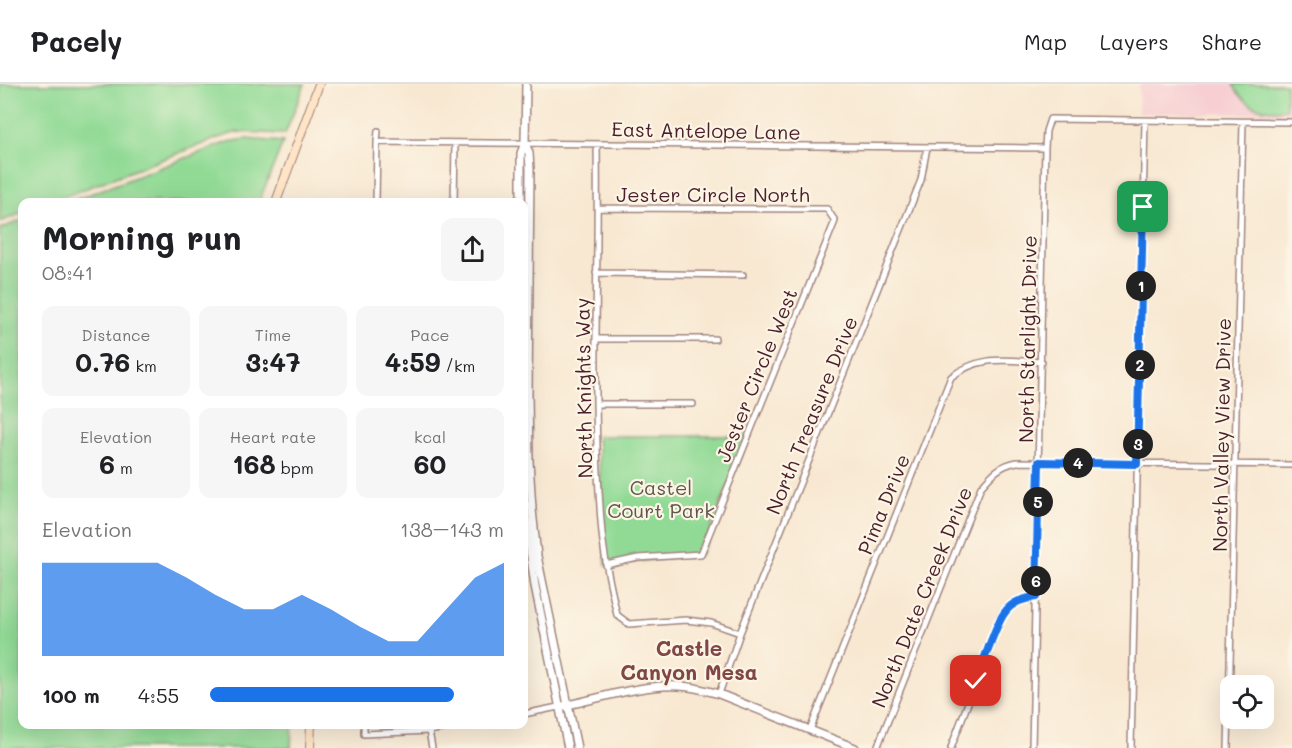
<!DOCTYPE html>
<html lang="en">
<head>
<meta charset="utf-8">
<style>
	body { margin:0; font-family:Mali,sans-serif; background:#f6f6f6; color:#202124; height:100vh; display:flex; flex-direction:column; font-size:22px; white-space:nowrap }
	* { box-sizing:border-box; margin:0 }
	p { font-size:20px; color:#757577 }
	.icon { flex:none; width:33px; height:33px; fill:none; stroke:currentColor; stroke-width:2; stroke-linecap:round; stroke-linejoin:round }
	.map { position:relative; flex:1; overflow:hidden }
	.drawer { position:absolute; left:18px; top:114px; width:510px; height:531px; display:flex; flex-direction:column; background:#fff; border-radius:12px; box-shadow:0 6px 24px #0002 }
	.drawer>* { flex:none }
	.tools { position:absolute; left:1220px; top:591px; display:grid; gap:12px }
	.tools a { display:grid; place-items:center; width:54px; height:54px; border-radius:12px; background:#fff; box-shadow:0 6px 24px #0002; font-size:30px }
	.pin { position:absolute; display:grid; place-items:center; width:51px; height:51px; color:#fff; margin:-26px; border-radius:12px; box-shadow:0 3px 9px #0006 }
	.km { position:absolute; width:30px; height:30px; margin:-15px; border-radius:50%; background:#222; color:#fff; font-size:16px; line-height:30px; text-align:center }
	.round { display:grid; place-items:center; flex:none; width:63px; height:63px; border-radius:12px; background:#f6f6f6 }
	.summary { display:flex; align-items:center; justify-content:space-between; height:102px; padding:0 24px }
	h1 { font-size:33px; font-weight:800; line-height:45px }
	.figures { display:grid; grid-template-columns:repeat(3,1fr); gap:9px; height:102px; padding:6px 24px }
	.figures div { display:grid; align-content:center; border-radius:12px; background:#f6f6f6; text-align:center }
	.figures b { font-size:26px; font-weight:800 }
	.figures small { font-size:16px; font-weight:400 }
	.figures p { font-size:16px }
	.chart { height:168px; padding:12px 24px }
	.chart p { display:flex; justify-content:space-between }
	.chart svg { width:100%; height:108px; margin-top:6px; fill:#1a73e8; opacity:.7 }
	ul { padding:0 24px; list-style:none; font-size:20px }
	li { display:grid; grid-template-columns:96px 72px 1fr; align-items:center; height:45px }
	li i { height:15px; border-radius:8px; background:#1a73e8 }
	header { display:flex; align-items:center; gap:36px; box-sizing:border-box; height:84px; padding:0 30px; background:#fff; border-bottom:2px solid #e0e0e0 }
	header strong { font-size:28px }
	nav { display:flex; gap:33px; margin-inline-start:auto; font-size:21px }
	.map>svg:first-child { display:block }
</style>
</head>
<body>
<header>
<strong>Pacely</strong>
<nav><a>Map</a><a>Layers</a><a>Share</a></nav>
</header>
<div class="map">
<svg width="1292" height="664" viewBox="0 0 1292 664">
	<rect width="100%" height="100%" fill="#fcf5e5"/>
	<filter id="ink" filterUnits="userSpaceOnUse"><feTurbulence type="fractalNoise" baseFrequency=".0167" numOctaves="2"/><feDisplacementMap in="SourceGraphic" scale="12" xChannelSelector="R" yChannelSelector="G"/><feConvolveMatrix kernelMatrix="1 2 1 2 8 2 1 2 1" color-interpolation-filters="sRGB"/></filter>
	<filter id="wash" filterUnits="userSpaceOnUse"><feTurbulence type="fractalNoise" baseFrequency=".008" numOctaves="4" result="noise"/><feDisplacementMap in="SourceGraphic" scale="24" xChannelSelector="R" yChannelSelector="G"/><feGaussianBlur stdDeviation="1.35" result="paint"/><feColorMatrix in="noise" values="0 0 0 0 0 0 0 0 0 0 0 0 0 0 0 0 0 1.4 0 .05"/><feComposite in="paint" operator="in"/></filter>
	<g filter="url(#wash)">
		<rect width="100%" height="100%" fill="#f8e8d2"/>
		<path fill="#f7cfd3" d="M1139 0H1292V30L1138 29Z"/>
		<path fill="#91da95" stroke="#6e7c60" stroke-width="1.5" d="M0 0H305L285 50 238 48 221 53 50 118H22V129L0 138Z
			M1233 0H1286V25C1262 28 1244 23 1233 0Z
			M246 55 283 58 259 118H69L228 58Z
			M22 136V640L292 641 291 664H0V145Z
			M597 352H748L701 470 606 481Z"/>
	</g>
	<g filter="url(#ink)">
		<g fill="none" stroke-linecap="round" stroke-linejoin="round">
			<g stroke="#a1847e" stroke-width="8">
				<path id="minor" d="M378 47 377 58 1045 64
					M597 60C599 186 591 312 601 437 603 469 610 500 617 531L629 540 686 536 711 539 740 549
					M376 118 377 58
					M454 118 455 59
					M598 124 827 125 835 137 701 470 638 474 606 481
					M596 189 743 191
					M596 255H715
					M596 320H693
					M719 610 740 549 921 96 927 63
					M524 630 563 622
					M364 640V650L429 647 466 640
					M810 646 951 293C981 270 1007 277 1042 278
					M429 647 432 664
					M877 664 981 403C992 390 1000 381 1017 378L1292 381
					M951 664 1001 531C1012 520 1020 515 1036 513
					M1032 664 1045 64 1046 47 1050 35 1292 38
					M1131 664 1145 37
					M1228 664 1243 38"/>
			</g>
			<g stroke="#a1847e" stroke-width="10">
				<path id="tertiary" d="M525 59 529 69 530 85 528 310 529 377 532 426 537 472 577 664
					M521 118V69L525 59 526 0
					M532 421 524 422 535 502 568 664
					M563 622C597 615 643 600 678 602 692 602 705 606 719 610L855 664"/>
			</g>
			<g stroke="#a1847e" stroke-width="10">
				<path id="secondary" d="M276 118 319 0
					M310 664 311 640"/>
			</g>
			<use href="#minor" stroke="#fff" stroke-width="5"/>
			<use href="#tertiary" stroke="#fff" stroke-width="7"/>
			<use href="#secondary" stroke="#ffe4c6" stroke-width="8"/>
		</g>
	</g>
	<g fill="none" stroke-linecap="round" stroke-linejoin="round" filter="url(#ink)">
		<g stroke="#fff" stroke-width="12">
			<path id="route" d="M976 597C981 584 986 570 991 557 1001 532 1006 516 1036 513L1039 378 1137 380 1143 123"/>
		</g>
		<use href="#route" stroke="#1a73e8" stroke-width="8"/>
	</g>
	<g text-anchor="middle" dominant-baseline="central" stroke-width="4.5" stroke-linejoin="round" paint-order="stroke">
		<g font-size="20" fill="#4a1f2b" stroke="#fcf5e5">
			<text transform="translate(706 46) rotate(1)">East Antelope Lane</text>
			<text x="713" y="110">Jester Circle North</text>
			<text transform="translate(1027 255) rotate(-89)">North Starlight Drive</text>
			<text transform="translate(756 291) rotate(-68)">Jester Circle West</text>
			<text transform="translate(583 304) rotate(-91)">North Knights Way</text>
			<text transform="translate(811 331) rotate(-68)">North Treasure Drive</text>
			<text transform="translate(1221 351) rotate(-89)">North Valley View Drive</text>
			<text transform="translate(883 420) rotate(-68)">Pima Drive</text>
			<text transform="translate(921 513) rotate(-68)">North Date Creek Drive</text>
		</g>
		<g font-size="20" fill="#5f574b" stroke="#fcf5e5">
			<text x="661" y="403">Castel<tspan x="661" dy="23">Court Park</tspan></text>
		</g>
		<g font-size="21" font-weight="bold" fill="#804746" stroke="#fcf5e5">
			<text x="689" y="563">Castle<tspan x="689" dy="24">Canyon Mesa</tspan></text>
		</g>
	</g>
</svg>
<div class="tools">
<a><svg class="icon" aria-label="locate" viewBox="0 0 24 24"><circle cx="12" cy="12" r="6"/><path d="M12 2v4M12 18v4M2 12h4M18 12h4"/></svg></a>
</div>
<div class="pin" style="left:1143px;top:123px;background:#1e9e55"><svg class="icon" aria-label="arrive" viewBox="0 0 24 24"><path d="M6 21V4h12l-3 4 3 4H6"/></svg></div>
<div class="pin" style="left:976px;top:597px;background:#d93025"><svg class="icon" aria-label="check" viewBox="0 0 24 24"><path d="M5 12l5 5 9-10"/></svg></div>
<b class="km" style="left:1141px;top:202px">1</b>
<b class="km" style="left:1140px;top:281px">2</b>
<b class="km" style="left:1138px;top:360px">3</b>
<b class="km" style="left:1078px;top:379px">4</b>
<b class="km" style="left:1038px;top:418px">5</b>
<b class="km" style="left:1036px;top:497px">6</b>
<section class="drawer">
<div class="summary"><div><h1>Morning run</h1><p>08:41</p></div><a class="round"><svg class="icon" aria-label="share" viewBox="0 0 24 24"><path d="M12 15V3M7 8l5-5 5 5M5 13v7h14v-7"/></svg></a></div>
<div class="figures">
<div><p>Distance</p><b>0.76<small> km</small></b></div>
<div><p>Time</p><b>3:47</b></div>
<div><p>Pace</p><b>4:59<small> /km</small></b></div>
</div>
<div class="figures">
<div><p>Elevation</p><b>6<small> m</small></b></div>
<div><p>Heart rate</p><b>168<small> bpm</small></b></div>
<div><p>kcal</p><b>60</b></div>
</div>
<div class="chart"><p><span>Elevation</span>138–143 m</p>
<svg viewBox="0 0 160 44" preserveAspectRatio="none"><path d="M0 44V6L10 6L20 6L30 6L40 6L50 12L60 19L70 25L80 25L90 19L100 25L110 32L120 38L130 38L140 25L150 12L160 6V44z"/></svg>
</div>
<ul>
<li><b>100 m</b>4:55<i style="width:83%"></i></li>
</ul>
</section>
</div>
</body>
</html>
